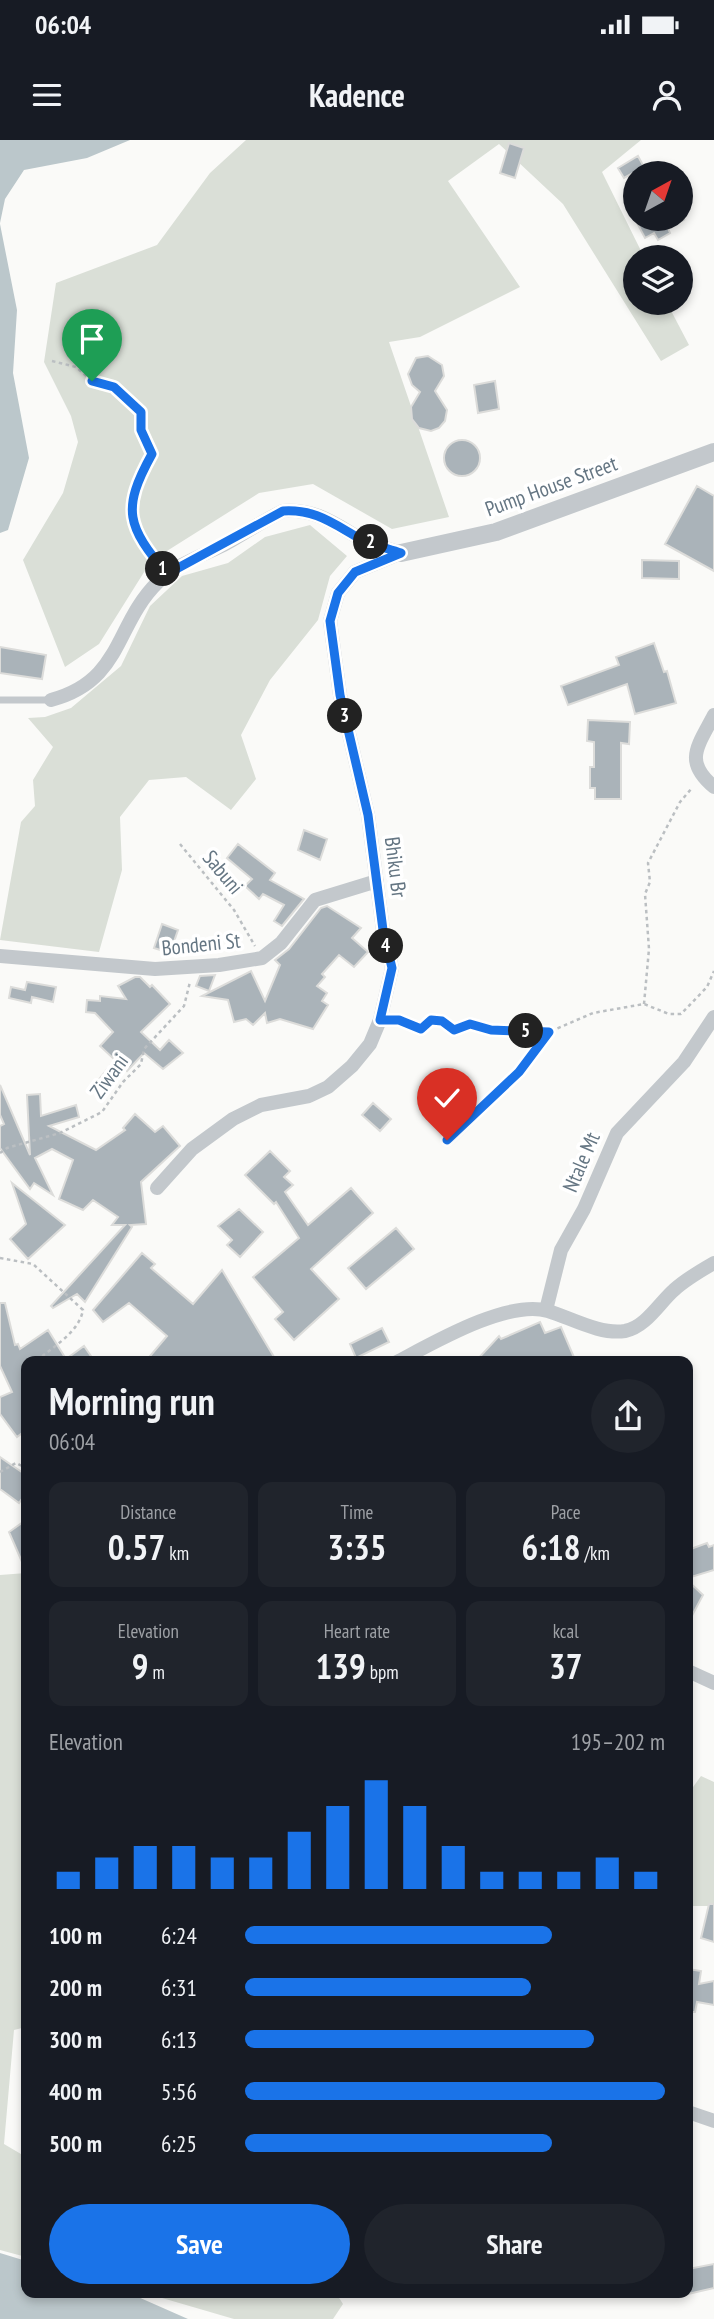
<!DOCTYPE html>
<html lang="en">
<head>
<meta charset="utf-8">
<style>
	body { margin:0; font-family:"PT Sans Narrow",sans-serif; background:#20242c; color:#f1f3f6; height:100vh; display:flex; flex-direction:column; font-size:26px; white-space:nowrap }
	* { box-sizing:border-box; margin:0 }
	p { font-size:23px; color:#9ea1a6 }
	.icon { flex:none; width:38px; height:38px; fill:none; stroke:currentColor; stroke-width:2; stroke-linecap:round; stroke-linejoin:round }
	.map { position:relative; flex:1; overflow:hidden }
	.sheet { position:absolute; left:21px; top:1216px; width:672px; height:942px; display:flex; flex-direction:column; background:#171b24; border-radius:14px; box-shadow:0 4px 10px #0003 }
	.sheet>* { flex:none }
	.needle { width:46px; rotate:40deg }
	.controls { position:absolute; left:623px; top:21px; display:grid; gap:14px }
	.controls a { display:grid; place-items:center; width:70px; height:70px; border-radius:50%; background:#171b24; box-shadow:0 4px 10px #0003; font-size:35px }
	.pin { position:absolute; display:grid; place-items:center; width:60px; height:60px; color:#fff; margin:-72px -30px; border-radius:50% 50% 50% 0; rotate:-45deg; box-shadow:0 0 7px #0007 }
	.pin .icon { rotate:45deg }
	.km { position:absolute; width:35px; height:35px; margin:-18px; border-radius:50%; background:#222; color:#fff; font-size:19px; line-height:35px; text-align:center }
	.round { display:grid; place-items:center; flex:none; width:74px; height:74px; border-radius:37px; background:#20242c }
	.head { display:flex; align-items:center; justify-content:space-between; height:119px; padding:0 28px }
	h1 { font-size:38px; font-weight:700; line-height:52px }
	.metrics { display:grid; grid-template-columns:repeat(3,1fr); gap:10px; height:119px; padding:7px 28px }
	.metrics div { display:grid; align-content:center; border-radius:14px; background:#20242c; text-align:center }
	.metrics b { font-size:35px; font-weight:700 }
	.metrics small { font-size:19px; font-weight:400 }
	.metrics p { font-size:19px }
	.chart { height:196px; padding:14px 28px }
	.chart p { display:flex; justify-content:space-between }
	.chart svg { width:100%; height:126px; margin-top:7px; stroke:#1a73e8; stroke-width:6 }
	.primary-button { display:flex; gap:14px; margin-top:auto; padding:14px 28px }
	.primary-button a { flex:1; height:80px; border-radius:42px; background:#1a73e8; color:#fff; font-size:28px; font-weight:700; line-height:80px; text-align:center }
	.primary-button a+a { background:#20242c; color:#f1f3f6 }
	ul { padding:0 28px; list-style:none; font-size:23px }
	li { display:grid; grid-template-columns:112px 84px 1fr; align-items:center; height:52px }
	li i { height:18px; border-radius:9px; background:#1a73e8 }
	.status { display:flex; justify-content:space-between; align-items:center; height:49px; padding:0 35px; background:#171b24; direction:ltr }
	.status svg { height:19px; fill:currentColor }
	header { display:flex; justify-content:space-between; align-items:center; height:91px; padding:0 28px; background:#171b24; font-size:32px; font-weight:700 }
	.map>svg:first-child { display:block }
</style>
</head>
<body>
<div class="status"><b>06:04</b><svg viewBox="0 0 49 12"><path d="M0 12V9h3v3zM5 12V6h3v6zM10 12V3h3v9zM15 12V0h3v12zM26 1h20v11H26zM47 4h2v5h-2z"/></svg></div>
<header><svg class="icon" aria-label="menu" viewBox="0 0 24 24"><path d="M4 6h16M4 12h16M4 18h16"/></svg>Kadence<svg class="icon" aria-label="person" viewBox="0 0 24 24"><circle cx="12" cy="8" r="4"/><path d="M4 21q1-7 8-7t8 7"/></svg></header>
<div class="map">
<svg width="714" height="2179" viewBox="0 0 714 2179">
	<rect width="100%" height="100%" fill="#fafaf8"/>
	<path fill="#dadfd7" d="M246 0H641L602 32 644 117H635V163H667L689 205 661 221 563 64 499 4 448 41 520 147 420 197 389 202 449 377 392 389 313 344 259 353 151 421 99 504 65 527 23 420 63 353 78 302 71 276 44 222 56 143 157 105 210 33Z
		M310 385 347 416 330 436 318 480 270 540 241 595 256 639 231 670 186 637 149 640 120 677 122 730 99 812 0 800 21 682 35 666 33 640 53 607 28 578 45 577 71 568 121 526 150 466 182 436 228 423 265 397Z
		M26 1433V1887L14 1890 4 2004 26 2017V2117L0 2110V1435Z
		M701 1636 714 1642V1766H688V1654Z
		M145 2153H336L343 2164 333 2179H234Z"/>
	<path fill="#bbc7cb" d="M0 0H130L87 18 24 30 5 59 0 83Z
		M0 84 17 170 13 233 29 318 8 390 0 393Z
		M0 2113 26 2121V2152L129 2153 188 2179H0Z"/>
	<path fill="#aab3b9" stroke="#dcdcda" stroke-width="2" d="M509 3 524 8 515 38 500 33Z
		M638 16 644 27 624 38 618 28Z
		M635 79H685L668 88 670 93 658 100 654 93 645 98Z
		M428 216 442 225 444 236 435 251 447 270 445 281 439 288 431 291 419 288 412 279 411 267 420 252 412 245 408 234 416 218Z
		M495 241 499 269 478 273 474 245Z
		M444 318a18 18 0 1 1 36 0a18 18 0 1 1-36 0Z
		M697 346 714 356V431L665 404Z
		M642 420 679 421V439L642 438Z
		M654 503 664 532 667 531 676 563 635 574 627 544 568 565 561 546 619 525 616 517Z
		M0 507 46 515 42 539 0 533Z
		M588 580 630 582 629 604 621 603V659H595V648H590V627H594V602L587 601Z
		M304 690 327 699 320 720 298 710Z
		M238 704 275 733 270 740 304 759 282 786 274 781 284 765 263 754 259 759 245 746 252 739 227 718Z
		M327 766 361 788 352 798 368 812 354 827 339 815 322 834 325 837 317 846 327 853 322 861 328 865 313 889 280 879 267 883 265 873 253 885 246 879 234 882 228 860 202 856 251 831 265 861 280 825 275 820 289 809 321 768Z
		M162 784 178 790 170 813 154 808Z
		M215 835 209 851 196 846 200 836Z
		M135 837H140L150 847 152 845 170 864 141 892 160 910 169 900 183 913 163 929 144 913 127 931 124 928 100 956 91 949 115 920 100 906 113 892 95 873 86 872 87 860 100 861V856L126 859 118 846Z
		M27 842 56 847 53 862 32 857 31 863 9 858 11 847 25 850Z
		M0 945 30 1015 27 955 40 954 41 976 76 965 79 977 49 986 96 1010 125 990 123 988 135 974 155 992 163 986 180 1006 141 1042 146 1084 130 1085 132 1087 85 1162 77 1154 53 1168 51 1166 125 1085H112L118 1077 93 1060 83 1070 59 1059 73 1020 52 1009 35 1018 53 1055 34 1043 30 1049 0 1008V986L4 984 0 975Z
		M373 963 391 979 380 991 362 975Z
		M270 1011 290 1031 284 1037 293 1045 285 1052 308 1085 351 1048 373 1073 311 1129 339 1159 294 1200 275 1179 283 1172 253 1137 299 1098 276 1062 274 1064 245 1035Z
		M12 1043 65 1085 28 1119 10 1099 26 1084Z
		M239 1069 263 1092 240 1117 227 1105 232 1100 218 1086Z
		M396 1088 414 1109 366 1149 348 1128Z
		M142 1113 155 1124 151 1128 193 1164 222 1130 277 1222H145L167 1196 129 1163 103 1182 93 1170Z
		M0 1163H5L15 1205 18 1204 20 1209 48 1190 66 1219 84 1206 95 1222H26V1290L17 1297 0 1274V1257L12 1252 0 1226Z
		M540 1182 545 1193 561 1187 576 1222H475L499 1196 501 1199Z
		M382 1188 389 1202 356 1218 350 1204Z
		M0 1317 26 1335V1353L19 1363 0 1349Z
		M26 1380V1431L9 1392Z
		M707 1403 709 1407 714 1405V1430L688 1438V1410Z
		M688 1441 703 1455 688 1483Z
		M709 1764H714V1802L701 1798Z
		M688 1829 701 1831 699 1844 714 1841V1865L697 1862 695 1872H688Z
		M714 2124V2148L688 2154V2129Z"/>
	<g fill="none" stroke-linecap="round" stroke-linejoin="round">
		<path stroke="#bbbfc2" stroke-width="2.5" stroke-dasharray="3.5 3.5" stroke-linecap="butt" d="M52 221 76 227 92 241 114 247 141 272V290L152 314C126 361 122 380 158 423
			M180 704 234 770 255 806
			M644 864 649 809 645 754 650 742 648 723 680 662 692 648
			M394 880 421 889 431 879 442 881 454 890 470 884 491 890 549 892 593 873 644 864 669 874H681L707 847 714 831
			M447 1000 519 932 549 892
			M0 1013 7 1008 60 993 102 972 123 942 141 924 144 909 184 866 190 842
			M0 1118 33 1124 83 1170C79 1193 51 1208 35 1222
			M0 1332 16 1323 26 1328"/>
		<path stroke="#c3c8cc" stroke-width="7" d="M0 560H51"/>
		<path stroke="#c3c8cc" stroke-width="14" d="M51 560C123 541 114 485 158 442 177 424 204 415 227 403 246 392 263 381 283 371 315 369 332 382 359 398 372 405 387 408 401 413
			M714 575C698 606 683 621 714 647
			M0 816 155 829 219 825 262 818 281 803 315 760 377 741
			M157 1048 192 1009 233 979 261 965 309 956 328 947 352 926 370 904 380 880 392 828 383 790 368 675 340 555 330 481 338 453 355 432 401 413
			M546 1170 561 1110 584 1069 617 993 684 922 714 877
			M397 1222C433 1203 508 1159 548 1171 571 1178 600 1195 625 1191 646 1187 660 1162 674 1150 686 1139 700 1131 714 1123
			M688 1531 714 1543
			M688 1972 714 1981"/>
		<path stroke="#c3c8cc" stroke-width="18" d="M401 413 496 392 714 312"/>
	</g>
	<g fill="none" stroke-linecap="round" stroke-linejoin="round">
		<g stroke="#fff" stroke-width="14">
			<path id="route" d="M92 241 114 247 141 272V290L152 314C121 370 127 386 167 434L283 371C315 369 332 383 359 398 372 405 387 408 401 413L355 432 338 453 330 481 340 555 368 675 383 790 392 828 380 880H399L421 889 431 880 442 881 454 890 470 884 491 890 549 892 519 932 447 1000"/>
		</g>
		<use href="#route" stroke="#1a73e8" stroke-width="9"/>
	</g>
	<g text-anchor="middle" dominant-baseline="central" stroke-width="7" stroke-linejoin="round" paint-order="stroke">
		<g font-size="21" fill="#657683" stroke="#fff">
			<text transform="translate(551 346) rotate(-20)">Pump House Street</text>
			<text transform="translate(396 727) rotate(83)">Bhiku Br</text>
			<text transform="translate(223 732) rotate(50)">Sabuni</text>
			<text transform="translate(201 804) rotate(-6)">Bondeni St</text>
			<text transform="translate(109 936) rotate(-54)">Ziwani</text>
			<text transform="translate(581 1022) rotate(-67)">Ntale Mt</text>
		</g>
	</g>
</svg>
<div class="controls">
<a><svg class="needle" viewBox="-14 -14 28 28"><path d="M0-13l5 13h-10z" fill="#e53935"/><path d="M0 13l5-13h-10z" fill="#9ea1a6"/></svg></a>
<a><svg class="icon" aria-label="layers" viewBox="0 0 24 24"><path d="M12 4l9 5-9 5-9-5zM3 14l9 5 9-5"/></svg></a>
</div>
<div class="pin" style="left:92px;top:241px;background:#1e9e55"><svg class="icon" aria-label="arrive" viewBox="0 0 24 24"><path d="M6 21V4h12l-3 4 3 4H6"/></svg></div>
<div class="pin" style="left:447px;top:1000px;background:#d93025"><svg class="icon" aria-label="check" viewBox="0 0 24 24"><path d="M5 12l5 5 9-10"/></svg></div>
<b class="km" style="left:163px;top:429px">1</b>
<b class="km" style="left:371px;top:402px">2</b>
<b class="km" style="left:345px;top:576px">3</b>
<b class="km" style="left:386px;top:806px">4</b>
<b class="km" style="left:526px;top:891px">5</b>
<section class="sheet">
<div class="head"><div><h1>Morning run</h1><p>06:04</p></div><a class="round"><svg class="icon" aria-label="share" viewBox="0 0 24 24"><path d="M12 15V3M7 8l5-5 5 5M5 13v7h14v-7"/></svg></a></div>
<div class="metrics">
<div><p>Distance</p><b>0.57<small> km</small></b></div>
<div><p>Time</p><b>3:35</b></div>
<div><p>Pace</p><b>6:18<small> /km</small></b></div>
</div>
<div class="metrics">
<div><p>Elevation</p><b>9<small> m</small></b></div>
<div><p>Heart rate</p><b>139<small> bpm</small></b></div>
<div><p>kcal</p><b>37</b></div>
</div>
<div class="chart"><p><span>Elevation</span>195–202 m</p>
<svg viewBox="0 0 160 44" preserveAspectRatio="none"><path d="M5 44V38M15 44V33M25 44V29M35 44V29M45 44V33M55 44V33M65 44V24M75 44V15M85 44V6M95 44V15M105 44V29M115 44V38M125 44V38M135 44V38M145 44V33M155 44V38"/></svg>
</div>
<ul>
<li><b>100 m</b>6:24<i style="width:73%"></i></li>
<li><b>200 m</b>6:31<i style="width:68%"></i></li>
<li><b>300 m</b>6:13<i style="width:83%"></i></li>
<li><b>400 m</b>5:56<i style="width:100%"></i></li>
<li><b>500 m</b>6:25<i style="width:73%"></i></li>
</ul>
<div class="primary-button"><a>Save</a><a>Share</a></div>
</section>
</div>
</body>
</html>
